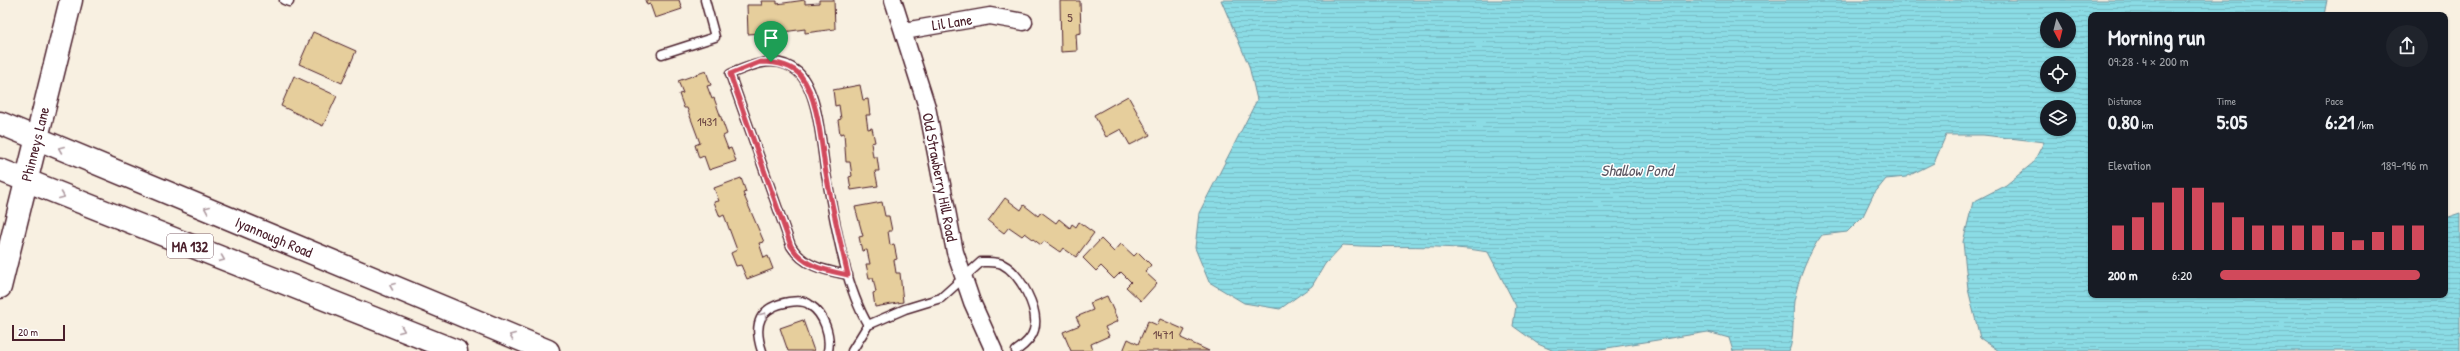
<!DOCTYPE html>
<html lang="en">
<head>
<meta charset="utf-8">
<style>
	body { margin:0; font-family:"Patrick Hand",sans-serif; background:#20242c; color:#f1f3f6; height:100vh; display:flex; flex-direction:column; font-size:15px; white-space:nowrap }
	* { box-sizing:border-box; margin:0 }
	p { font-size:13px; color:#9ea1a6 }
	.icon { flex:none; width:22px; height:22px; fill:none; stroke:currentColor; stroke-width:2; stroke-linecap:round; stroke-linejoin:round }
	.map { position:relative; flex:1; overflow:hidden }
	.side { position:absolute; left:2088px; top:12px; width:360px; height:286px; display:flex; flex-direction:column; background:#171b24; border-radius:8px; box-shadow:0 1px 3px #0004 }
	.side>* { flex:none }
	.needle { width:26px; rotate:173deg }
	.controls { position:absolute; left:2040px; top:12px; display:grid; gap:8px }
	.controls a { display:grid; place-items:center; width:36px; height:36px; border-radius:50%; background:#171b24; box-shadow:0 1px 3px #0004; font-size:20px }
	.scale { position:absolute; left:12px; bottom:10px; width:53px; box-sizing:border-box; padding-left:4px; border:2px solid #4a1f2b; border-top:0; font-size:11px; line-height:14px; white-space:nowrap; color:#4a1f2b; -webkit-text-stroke:3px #fff; paint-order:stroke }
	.pin { position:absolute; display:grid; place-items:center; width:34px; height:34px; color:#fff; margin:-41px -17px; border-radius:50% 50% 50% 0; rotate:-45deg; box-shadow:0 0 4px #0007 }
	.pin .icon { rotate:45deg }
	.round { display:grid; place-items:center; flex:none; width:42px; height:42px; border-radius:21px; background:#20242c }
	.headline { display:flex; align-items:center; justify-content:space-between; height:68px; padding:0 20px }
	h1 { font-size:22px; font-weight:800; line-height:30px }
	.metrics { display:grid; grid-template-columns:repeat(3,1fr); gap:6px; height:68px; padding:4px 20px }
	.metrics div { display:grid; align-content:center }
	.metrics b { font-size:20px; font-weight:800 }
	.metrics small { font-size:11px; font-weight:400 }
	.metrics p { font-size:11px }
	.chart { height:112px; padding:8px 20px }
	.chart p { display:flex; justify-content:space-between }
	.chart svg { width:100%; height:72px; margin-top:4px; stroke:#d1495b; stroke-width:6 }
	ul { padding:0 20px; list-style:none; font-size:13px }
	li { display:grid; grid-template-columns:64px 48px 1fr; align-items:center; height:30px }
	li i { height:10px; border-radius:5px; background:#d1495b }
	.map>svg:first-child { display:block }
</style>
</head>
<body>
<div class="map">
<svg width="2460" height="351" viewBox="0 0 2460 351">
	<defs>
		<pattern id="water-rules" width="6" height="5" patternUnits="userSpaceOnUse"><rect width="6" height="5" fill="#8bdce5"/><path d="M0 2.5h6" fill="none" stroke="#79bcc5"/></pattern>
	</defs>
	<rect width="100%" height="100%" fill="#f8f0e1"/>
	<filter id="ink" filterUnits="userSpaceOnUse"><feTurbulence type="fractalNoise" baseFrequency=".025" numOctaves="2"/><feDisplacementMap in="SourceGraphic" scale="8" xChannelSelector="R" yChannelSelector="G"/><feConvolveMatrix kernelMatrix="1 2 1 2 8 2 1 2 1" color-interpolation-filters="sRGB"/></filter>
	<g filter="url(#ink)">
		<path fill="url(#water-rules)" stroke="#71909b" fill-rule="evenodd" d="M1221 0H2327L2324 15H2091V295H2445V218L2460 213V351H1999L1980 338 1968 289 1963 242 1973 202 2006 185 2033 163 2044 142 1983 135H1946L1934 163 1906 177 1886 179 1873 195 1863 216 1847 232 1822 235C1809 251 1798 280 1794 301 1792 318 1795 335 1789 351H1733L1729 338 1708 332 1588 351H1554L1538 344 1513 326 1516 306 1488 252C1441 243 1391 249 1343 245L1325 264 1312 286 1280 309 1244 303 1209 282 1195 248 1199 213 1257 100 1249 66ZM2047 19H2069V41H2047ZM2047 63H2069V85H2047ZM2047 107H2069V129H2047Z"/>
		<path fill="#e6ce9c" stroke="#4a1f2b" d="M645 0H679L682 9 655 18 650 4 647 5Z
			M805 0V4L819 3V0H834L835 29 805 33V29L776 33V30H762L763 33 748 34 747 5H762L761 1H777V4Z
			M1060 1H1080L1081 33 1076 34 1077 51 1061 52Z
			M313 32 356 51 342 83 299 64Z
			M706 71 711 85 707 86 712 99 714 98 727 134 723 136 728 149 731 148 736 161 709 170 704 156 699 158 695 145 700 143 687 108H684L679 94 683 93 678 81Z
			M294 76 337 96 323 126 281 106Z
			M860 85 863 100 868 99 870 115H866L868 129 872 128 875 142 871 143 873 157H877L879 171H875L878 186 851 190 849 177 852 176 850 162H846L844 133 840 134 838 120 841 119 839 105 835 106 833 90Z
			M1128 96 1150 135 1130 145 1121 129 1106 137 1094 115Z
			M741 178 746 192 743 193 764 242 759 243 764 258 768 256 773 269 747 279 741 265 736 266 731 253 737 250 724 215 720 217 714 202 719 201 714 188Z
			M1005 198 1021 210 1024 205 1038 216 1041 212 1056 223 1059 219 1070 228 1072 224 1076 227 1079 222 1094 233 1076 257 1063 248 1060 252 1044 241 1041 245 1025 233 1022 236 1009 227 1004 233 988 221Z
			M882 202 885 216H889L892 231H888L890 245 894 244 897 259 894 260 896 273H900L903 302 875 307 873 293 876 292 873 278H869L866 264H870L867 250 862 251 859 237 863 236 855 207Z
			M1101 239 1114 252 1121 244 1134 256 1138 252 1151 265 1145 272 1157 283 1141 301 1126 287 1131 282 1121 272 1114 279 1101 266 1096 271 1083 258Z
			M1107 296 1118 321 1105 327 1109 336 1091 344 1093 351H1071L1063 332 1080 325 1076 317 1093 310 1090 303Z
			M1160 319 1185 330 1181 338 1209 351H1123L1128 339 1138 344 1148 321 1157 325Z
			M803 320 814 351H788L780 328Z"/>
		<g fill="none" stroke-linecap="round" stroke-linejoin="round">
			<g stroke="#4a1f2b" stroke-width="11">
				<path id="lane" d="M284 0 289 2
					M662 54 715 37 705 0
					M848 275C824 270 804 267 791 246L730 74C752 65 777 53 798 72 819 92 821 146 826 174 835 221 844 284 868 325L852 351
					M868 325 905 309 941 298 981 262C987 262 996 261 1002 264 1020 273 1040 310 1034 330 1032 339 1023 346 1016 351
					M762 351C753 324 759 307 789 302 796 301 804 300 810 305 824 314 831 335 828 351"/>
			</g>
			<g stroke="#4a1f2b" stroke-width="19">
				<path id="street" d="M893 0 927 107 955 252 972 302 994 351
					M904 31 990 16 1024 22"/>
			</g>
			<g stroke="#4a1f2b" stroke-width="25">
				<path id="secondary" d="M0 287 71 0"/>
			</g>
			<g stroke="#4a1f2b" stroke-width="25">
				<path id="primary" d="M0 123 548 351
					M0 170 456 351"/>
			</g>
			<use href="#lane" stroke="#fff" stroke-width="8"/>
			<use href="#street" stroke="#fff" stroke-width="16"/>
			<use href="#secondary" stroke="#fff" stroke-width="22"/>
			<use href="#primary" stroke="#fff" stroke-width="22"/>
		</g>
		<defs><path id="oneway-chevron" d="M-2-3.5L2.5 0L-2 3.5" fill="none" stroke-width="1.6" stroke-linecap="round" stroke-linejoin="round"/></defs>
		<g stroke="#ae9aa0">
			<use href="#oneway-chevron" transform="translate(61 149) rotate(-157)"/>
			<use href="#oneway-chevron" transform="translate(62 196) rotate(22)"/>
			<use href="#oneway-chevron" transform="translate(207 209) rotate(-157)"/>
			<use href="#oneway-chevron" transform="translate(222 259) rotate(22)"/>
			<use href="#oneway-chevron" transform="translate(392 286) rotate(-158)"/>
			<use href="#oneway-chevron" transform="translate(764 315) rotate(-54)"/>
			<use href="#oneway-chevron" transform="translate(402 330) rotate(22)"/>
			<use href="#oneway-chevron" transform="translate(512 336) rotate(-157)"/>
		</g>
	</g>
	<g fill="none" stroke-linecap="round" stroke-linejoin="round" filter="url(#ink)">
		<g stroke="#fff" stroke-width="8">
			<path id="route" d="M760 62C775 62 791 64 801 76 819 99 821 145 826 173 832 207 840 241 848 275 824 270 804 267 791 246L730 74Z"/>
		</g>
		<use href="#route" stroke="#d1495b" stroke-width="5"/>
	</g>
	<g text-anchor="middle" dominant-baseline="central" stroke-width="3" stroke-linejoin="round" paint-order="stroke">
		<g font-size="13" fill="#714b47">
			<text x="1070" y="17">5</text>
			<text x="707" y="121">1431</text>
			<text x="1163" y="334">1471</text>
		</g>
		<rect fill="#fff" stroke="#80626b" stroke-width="1" x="167" y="234" width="46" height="24" rx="3"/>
		<g font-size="14" font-weight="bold" fill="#4a1f2b">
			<text x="190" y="246">MA 132</text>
		</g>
		<g font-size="15" fill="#4a1f2b" stroke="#fff">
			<text transform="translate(952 22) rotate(-9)">Lil Lane</text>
			<text transform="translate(35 144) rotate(-76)">Phinneys Lane</text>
			<text transform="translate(940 177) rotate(79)">Old Strawberry Hill Road</text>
			<text transform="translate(274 237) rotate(23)">Iyannough Road</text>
		</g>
		<g font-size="16" font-style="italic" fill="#5e5863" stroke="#fff">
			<text x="1637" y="170">Shallow Pond</text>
		</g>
	</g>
</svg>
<div class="controls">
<a><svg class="needle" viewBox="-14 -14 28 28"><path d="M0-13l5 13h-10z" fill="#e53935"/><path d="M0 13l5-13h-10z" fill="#9ea1a6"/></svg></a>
<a><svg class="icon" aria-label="locate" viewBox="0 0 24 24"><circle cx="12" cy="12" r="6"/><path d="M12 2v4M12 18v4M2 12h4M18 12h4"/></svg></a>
<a><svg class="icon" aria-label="layers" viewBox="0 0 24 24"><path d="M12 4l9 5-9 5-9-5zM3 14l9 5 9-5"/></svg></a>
</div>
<div class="scale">20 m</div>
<div class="pin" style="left:771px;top:62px;background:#1e9e55"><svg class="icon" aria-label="arrive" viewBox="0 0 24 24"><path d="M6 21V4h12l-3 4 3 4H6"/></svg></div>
<section class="side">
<div class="headline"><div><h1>Morning run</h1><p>09:28 · 4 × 200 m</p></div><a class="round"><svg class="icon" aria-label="share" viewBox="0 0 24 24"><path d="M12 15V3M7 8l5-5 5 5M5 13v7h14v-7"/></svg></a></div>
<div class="metrics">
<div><p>Distance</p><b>0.80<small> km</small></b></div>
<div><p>Time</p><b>5:05</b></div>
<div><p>Pace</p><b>6:21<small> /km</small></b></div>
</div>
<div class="chart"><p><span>Elevation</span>189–196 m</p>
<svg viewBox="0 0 160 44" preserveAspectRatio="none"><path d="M5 44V29M15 44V24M25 44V15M35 44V6M45 44V6M55 44V15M65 44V24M75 44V29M85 44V29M95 44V29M105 44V29M115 44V33M125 44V38M135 44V33M145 44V29M155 44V29"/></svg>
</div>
<ul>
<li><b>200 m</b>6:20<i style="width:96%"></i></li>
</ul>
</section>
</div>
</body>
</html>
